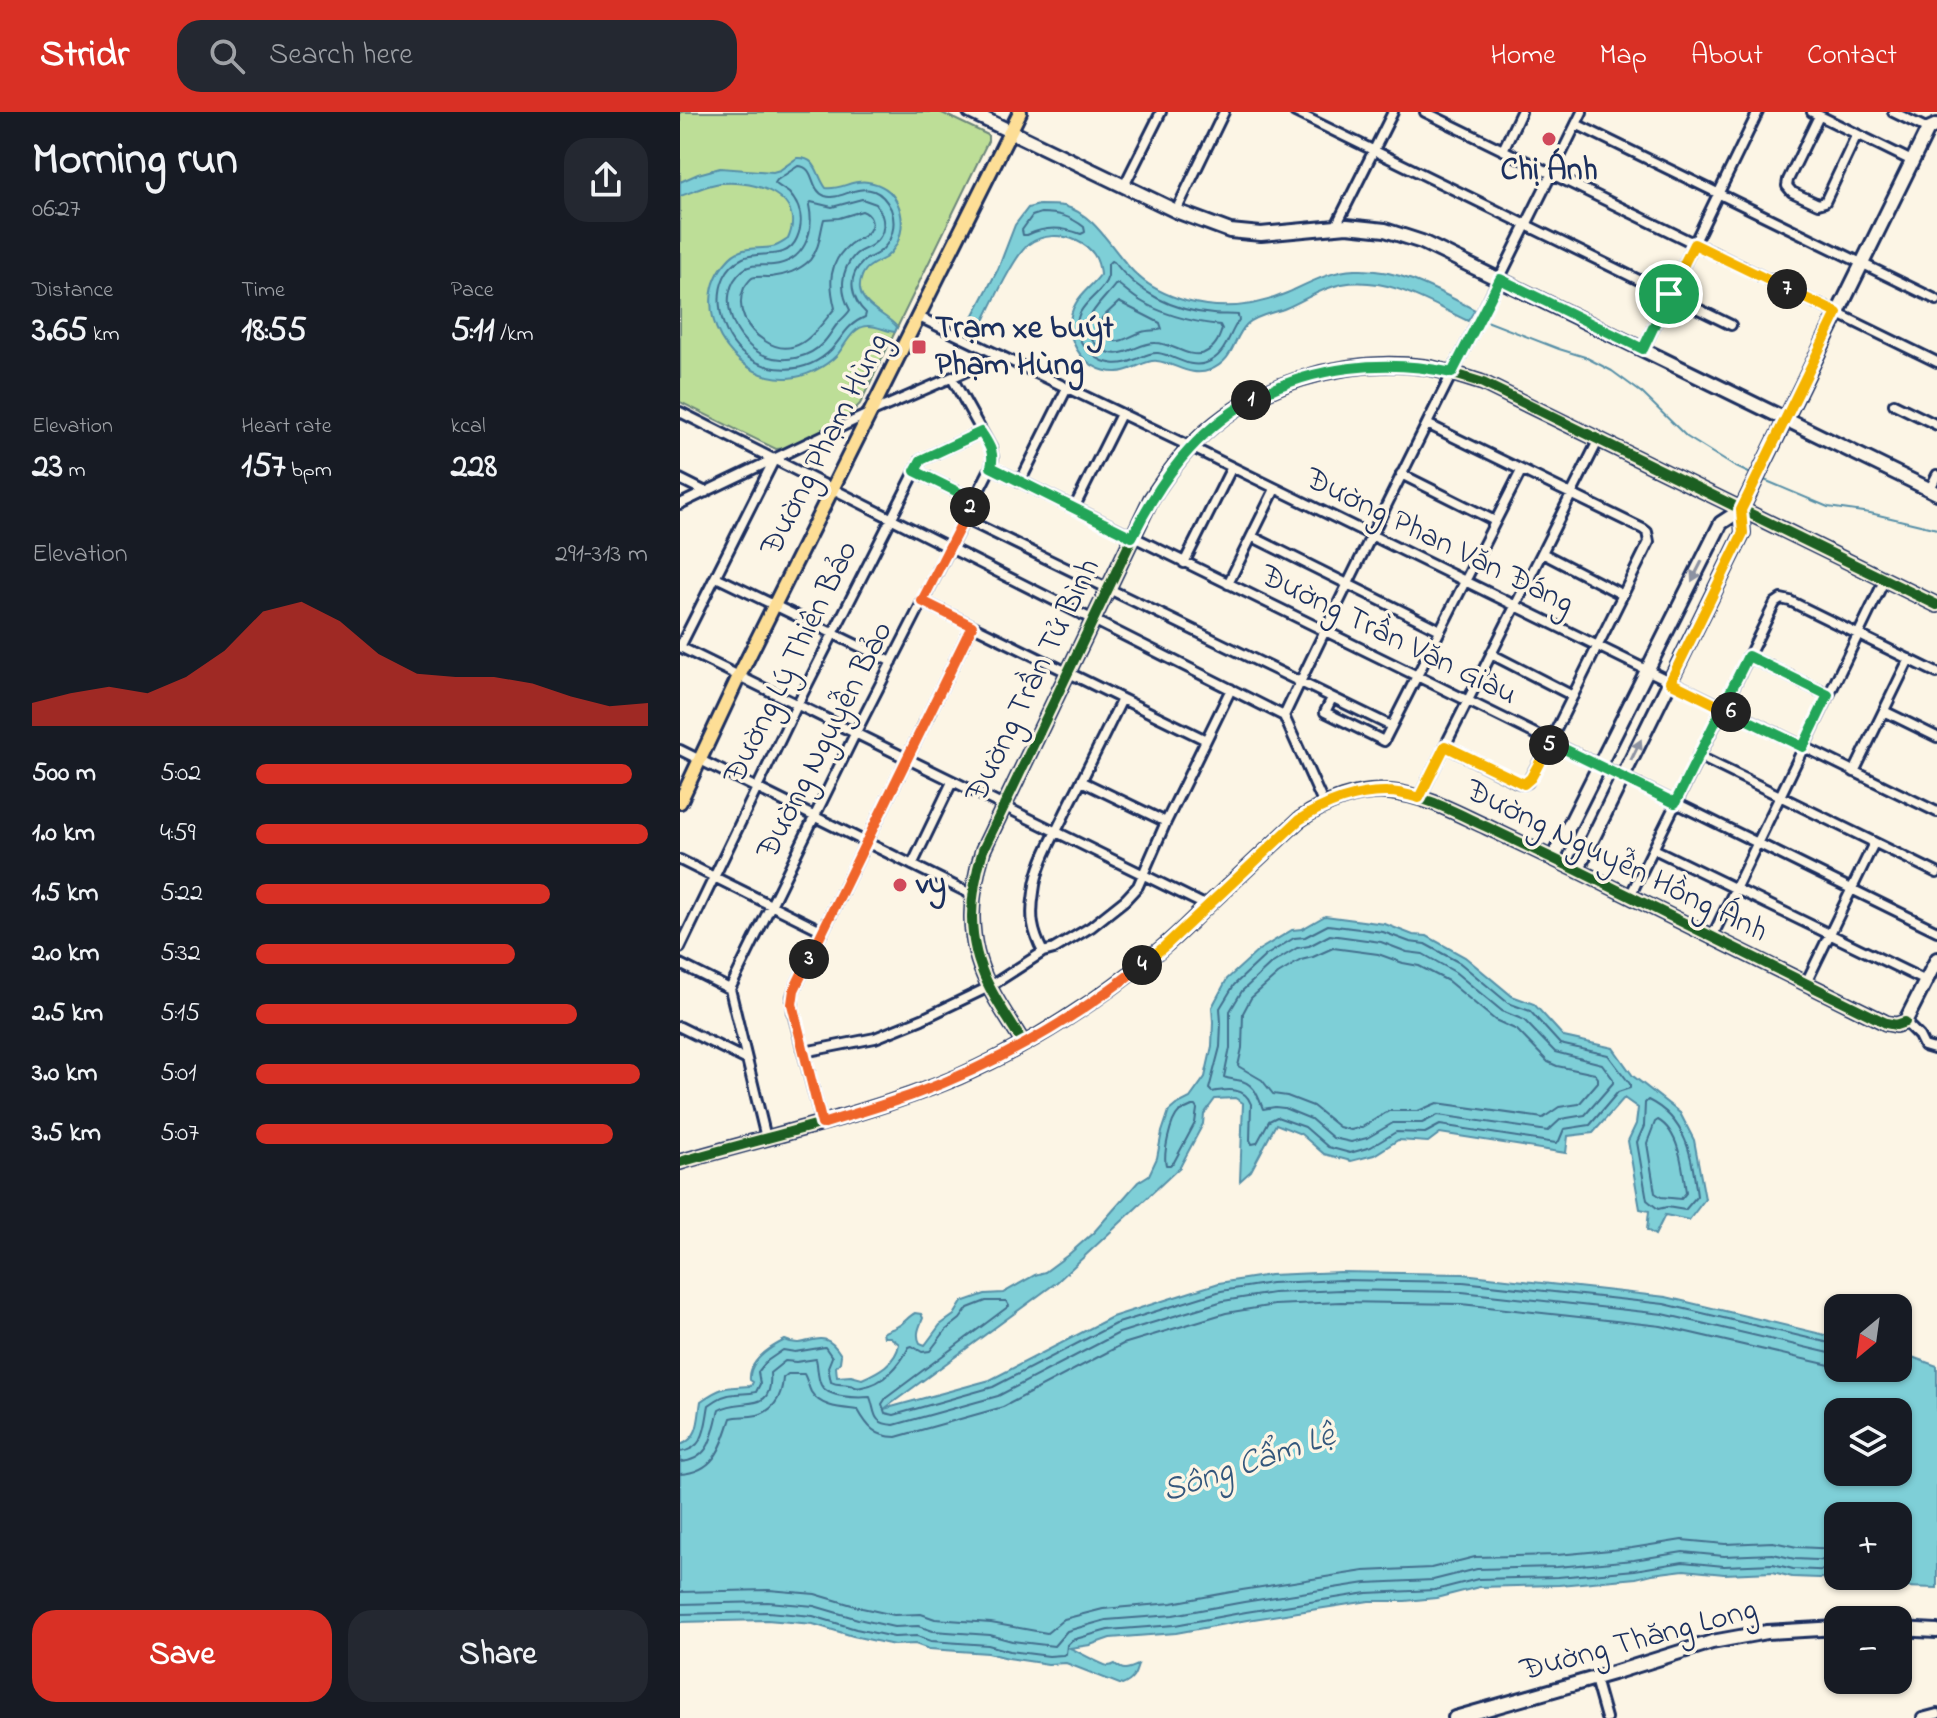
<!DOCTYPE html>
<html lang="en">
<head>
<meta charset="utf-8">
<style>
	body { margin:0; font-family:"Indie Flower",sans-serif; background:#242831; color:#f1f3f6; height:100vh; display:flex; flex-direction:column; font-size:30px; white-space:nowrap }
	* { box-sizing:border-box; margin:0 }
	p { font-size:26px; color:#9ea1a6 }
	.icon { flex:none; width:44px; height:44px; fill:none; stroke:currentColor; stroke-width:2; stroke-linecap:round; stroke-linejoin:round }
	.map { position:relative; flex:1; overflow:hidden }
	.details { display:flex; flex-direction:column; background:#171b24; width:680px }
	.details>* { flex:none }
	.needle { width:52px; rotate:209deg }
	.tools { position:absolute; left:1144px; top:1182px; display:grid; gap:16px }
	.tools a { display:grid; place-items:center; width:88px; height:88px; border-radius:16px; background:#171b24; box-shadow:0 2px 6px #0004; font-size:40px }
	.pin { position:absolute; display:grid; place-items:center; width:68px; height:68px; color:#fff; margin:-34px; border:4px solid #fff; border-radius:50%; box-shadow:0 2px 8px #0007 }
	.km { position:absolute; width:40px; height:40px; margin:-20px; border-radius:50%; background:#222; color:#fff; font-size:22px; line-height:40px; text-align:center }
	.round { display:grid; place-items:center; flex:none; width:84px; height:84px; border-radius:24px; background:#242831 }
	.headline { display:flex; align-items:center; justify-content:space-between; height:136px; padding:0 32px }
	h1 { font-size:44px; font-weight:800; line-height:60px }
	.figures { display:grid; grid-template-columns:repeat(3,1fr); gap:12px; height:136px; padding:8px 32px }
	.figures div { display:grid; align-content:center }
	.figures b { font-size:34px; font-weight:800 }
	.figures small { font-size:22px; font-weight:400 }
	.figures p { font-size:22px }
	.chart { height:224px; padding:16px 32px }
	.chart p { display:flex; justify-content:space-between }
	.chart svg { width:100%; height:144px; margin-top:8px; fill:#d93025; opacity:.7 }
	.button { display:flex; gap:16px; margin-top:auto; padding:16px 32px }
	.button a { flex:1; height:92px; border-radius:24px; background:#d93025; color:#fff; font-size:32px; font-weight:800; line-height:92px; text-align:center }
	.button a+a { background:#242831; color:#f1f3f6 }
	ul { padding:0 32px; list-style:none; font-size:26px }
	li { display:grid; grid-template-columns:128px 96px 1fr; align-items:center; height:60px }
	li i { height:20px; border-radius:10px; background:#d93025 }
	header { display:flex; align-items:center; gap:48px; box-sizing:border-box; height:112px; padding:0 40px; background:#d93025; color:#fff }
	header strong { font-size:38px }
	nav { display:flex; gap:44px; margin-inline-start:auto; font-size:28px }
	.search { width:560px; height:72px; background:#242831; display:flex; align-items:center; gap:20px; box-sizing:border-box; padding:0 28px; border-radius:24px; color:#9ea1a6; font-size:30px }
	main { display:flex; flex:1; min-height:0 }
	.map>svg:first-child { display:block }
</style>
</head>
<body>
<header>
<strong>Stridr</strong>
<div class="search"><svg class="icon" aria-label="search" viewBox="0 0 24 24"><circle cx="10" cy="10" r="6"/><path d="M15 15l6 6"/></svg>Search here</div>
<nav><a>Home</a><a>Map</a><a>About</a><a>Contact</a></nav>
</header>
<main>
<section class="details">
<div class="headline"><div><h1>Morning run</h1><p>06:27</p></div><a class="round"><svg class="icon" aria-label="share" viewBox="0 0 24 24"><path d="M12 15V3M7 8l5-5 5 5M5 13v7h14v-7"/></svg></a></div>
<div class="figures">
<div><p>Distance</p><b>3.65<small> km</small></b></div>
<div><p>Time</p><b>18:55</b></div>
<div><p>Pace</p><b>5:11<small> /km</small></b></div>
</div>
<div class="figures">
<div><p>Elevation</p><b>23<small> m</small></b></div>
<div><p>Heart rate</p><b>157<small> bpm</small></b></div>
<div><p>kcal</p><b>228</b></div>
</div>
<div class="chart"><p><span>Elevation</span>291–313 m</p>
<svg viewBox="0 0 160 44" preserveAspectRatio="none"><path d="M0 44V37L10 34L20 32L30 34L40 29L50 21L60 9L70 6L80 12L90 22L100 28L110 29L120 29L130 31L140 35L150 38L160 37V44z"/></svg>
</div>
<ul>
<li><b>500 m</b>5:02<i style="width:96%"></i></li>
<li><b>1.0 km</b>4:59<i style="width:100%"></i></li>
<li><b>1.5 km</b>5:22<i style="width:75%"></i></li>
<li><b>2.0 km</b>5:32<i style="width:66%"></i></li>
<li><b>2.5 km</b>5:15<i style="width:82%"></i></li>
<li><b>3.0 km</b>5:01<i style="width:98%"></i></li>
<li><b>3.5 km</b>5:07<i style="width:91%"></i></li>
</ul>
<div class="button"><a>Save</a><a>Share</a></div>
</section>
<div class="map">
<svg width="1257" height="1606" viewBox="0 0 1257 1606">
	<rect width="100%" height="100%" fill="#fcf5e5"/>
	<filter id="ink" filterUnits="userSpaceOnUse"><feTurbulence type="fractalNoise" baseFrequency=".0125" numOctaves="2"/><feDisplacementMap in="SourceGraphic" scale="16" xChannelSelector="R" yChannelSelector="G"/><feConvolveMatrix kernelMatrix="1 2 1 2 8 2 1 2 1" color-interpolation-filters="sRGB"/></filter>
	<g filter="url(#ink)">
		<path fill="#bdde97" stroke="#6c867a" stroke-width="2" d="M0 0H260L308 23V29L180 292 163 309 150 317 107 336 96 337 0 290Z"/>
		<path fill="#7ecfd7" stroke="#568fa7" stroke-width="2" fill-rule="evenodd" d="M117 46C138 45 136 63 146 76 161 78 173 67 188 70 201 72 211 78 217 90 226 109 222 133 205 146 200 149 194 151 189 155 183 159 179 169 180 177 183 196 207 202 217 215L215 220C208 220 196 213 187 214 173 214 165 234 157 243 145 255 126 265 108 266 51 269 6 194 47 149 60 133 74 138 92 135 98 134 103 130 108 127 127 84 75 68 42 71 27 72 14 80 0 84V70L18 62 40 56 93 60 100 58Z
			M359 93C367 93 376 93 384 94 418 103 433 142 458 164 471 176 489 184 506 189 540 198 575 195 607 181 629 171 650 159 675 158 719 156 757 178 795 198L788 209C748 190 708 164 662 172 641 176 625 188 606 196 594 201 577 203 567 212 552 227 555 248 530 258 511 266 495 251 477 249 466 247 451 260 437 260 402 261 378 221 396 191 402 180 413 173 420 163 419 146 412 136 397 129 382 122 363 122 349 132 334 143 309 199 299 219L288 214 318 157 335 113 348 96Z
			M645 804 705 812 733 823 747 824 785 845 832 884 854 892 884 925 933 936 953 964 1000 1001 1014 1028 1025 1087 1009 1108 985 1103 975 1123 967 1118 969 1099 960 1097 948 1029 956 1012 958 996 944 986 913 1021 888 1024 886 1041 760 1021 748 1030 718 1028 694 1043 671 1049 644 1042 621 1022 596 1012 571 1059 560 1069 563 991 555 986 535 987 524 1002 523 1012 500 1055 377 1170 204 1297 310 1268 432 1205 539 1171 590 1163 660 1160 783 1162 986 1185 1158 1226V1256H1218V1240L1257 1254V1476L1187 1474 1166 1467 1112 1465 1093 1460 1044 1462 1004 1458 972 1462 956 1466 879 1473 799 1475 756 1486 725 1489H689L567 1508 496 1521 430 1526 410 1533 390 1536C395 1538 424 1554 428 1554 431 1554 433 1553 435 1552 444 1560 448 1557 458 1553 455 1563 453 1569 442 1573L386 1551 368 1552 328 1546 308 1541 249 1537 235 1532 214 1533 173 1524 133 1512 87 1508 0 1510V1333C20 1326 18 1307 21 1289 42 1274 47 1275 71 1274L73 1270 70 1268C68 1249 89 1236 105 1228 129 1240 141 1210 161 1243L160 1250 156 1255 157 1265 171 1264 182 1267C198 1260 216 1251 219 1232L210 1225H204L203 1221C208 1217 212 1218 218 1214 224 1211 229 1204 235 1201L241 1202 243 1206C240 1214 235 1222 240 1231L245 1233 260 1213 274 1203 282 1190 305 1182 323 1181 355 1163 365 1160 388 1143 414 1120 458 1070 469 1063 477 1046 482 1020 489 999 496 993 510 986 525 965 532 934 533 910 532 895 547 867 579 838 612 818 622 817ZM1218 1300V1360H1158V1300ZM1158 1404H1218V1464H1158Z"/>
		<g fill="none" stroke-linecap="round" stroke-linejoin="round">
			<path stroke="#436f8e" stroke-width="2" d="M118 54C136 54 129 78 145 84 160 89 175 72 194 79 202 82 207 89 211 97 217 113 212 131 198 141 192 145 186 146 182 151 166 166 172 188 186 201L185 205C166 213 164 224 151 238 126 263 88 262 62 241 37 220 27 163 63 146 80 138 107 150 117 126 124 110 121 94 109 81 104 77 99 75 95 71L97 68Z
				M182 87 196 92C206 106 207 123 192 133 187 137 180 138 175 143 160 158 160 180 170 198 167 203 163 206 158 211 153 217 149 225 143 231 129 246 105 251 86 244 55 233 33 183 63 158 71 151 83 154 93 153 124 150 135 121 129 93L131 90 152 95Z
				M182 99C190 102 195 110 189 119 185 126 175 127 169 133 148 151 149 172 155 196 137 218 117 250 85 229 67 218 55 197 64 176 66 173 69 168 72 166 76 164 86 165 91 165 104 164 120 158 130 148 140 136 140 121 144 107L159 106Z
				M361 101C378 101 390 104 404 115L405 120 401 122C382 115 366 114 347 123H343L342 118 352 104Z
				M431 149 434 150C458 181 494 199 533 202 541 203 550 202 558 203L559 208C548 223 546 244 526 251 508 257 494 243 478 241 468 240 463 245 454 248 440 254 425 253 413 243 407 238 400 231 398 223 391 191 422 186 428 164 428 164 428 152 428 152Z
				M438 172C445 177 451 183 459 188 483 203 512 210 540 213L542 217C539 227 535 236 524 241 509 247 492 231 476 231 463 230 454 239 441 241 433 243 425 240 418 234 391 212 422 191 435 173Z
				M439 190 480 211 482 217C476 219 468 218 462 220 443 226 437 238 420 219L422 206Z
				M648 813 703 820 730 830 745 832 780 851 828 891 850 899 880 932 928 943 950 972V976L938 980 910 1013 884 1017 879 1029 876 1031 760 1013 745 1021 716 1020 691 1035 670 1041 648 1035 625 1015 597 1005 589 1009 577 1031 572 1032 570 1028 571 992C565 975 548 977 532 980L529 977 540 935 541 911 540 896 554 873 585 844 614 826 625 825Z
				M650 823 701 830 727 840 743 842 775 860 822 899 844 908 875 940 922 952 933 967V971L905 1003 881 1007 868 1019 758 1003 742 1011H713L687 1026 671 1030 653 1026 631 1007 604 996 595 995 583 997C578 984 574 970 557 968 552 967 548 967 544 965L550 936V899L562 879 591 852 617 836 629 834Z
				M653 836 698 842 723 851 739 854 768 869 815 908 837 918 868 950 877 954 915 962 918 966V970L899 992 879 995 863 1006 757 991 738 999H709L682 1015 671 1018 659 1015 633 994 607 984 593 982 582 968 558 954 562 936 563 901 571 886 598 862 621 848 633 845Z
				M968 988C1007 1007 1012 1045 1017 1084L1005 1098 987 1095 978 1097 967 1088 957 1030 964 1014 965 991Z
				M512 994H515L517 997 515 1011 494 1050 490 1053H486C483 1043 490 1008 499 1000 501 999 510 995 512 994Z
				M978 1008C1000 1020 1003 1058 1006 1081L1001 1087 981 1085 975 1081 967 1031 975 1010Z
				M0 1340C26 1337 25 1313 29 1293 37 1287 45 1282 55 1282 63 1281 68 1282 76 1280L80 1272 78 1260 87 1249 103 1238 115 1240 145 1235 152 1245 148 1255 151 1270C158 1274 161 1271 169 1273 178 1274 172 1277 182 1275 204 1272 220 1253 229 1235L232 1234 242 1240 250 1239 266 1218 280 1207 288 1196 306 1189H326L329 1194 206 1286 202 1292 205 1301 214 1303 313 1275 435 1212 541 1179 591 1171 661 1168 783 1170 984 1192 1158 1233
				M0 1350C32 1348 32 1321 39 1298 62 1284 94 1304 90 1261L105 1249 116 1250 136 1247C138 1254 137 1265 141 1273 148 1286 177 1286 190 1285 196 1300 191 1312 214 1313L318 1284 439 1221 543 1189 593 1181 661 1178 782 1180 983 1202 1158 1243
				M0 1362C36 1360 42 1333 51 1306 58 1304 64 1305 71 1304 93 1302 102 1285 103 1266L108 1262H124C127 1267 128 1274 131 1280 141 1296 162 1296 178 1298 187 1314 195 1325 216 1325L323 1295 443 1232 546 1201 594 1193 661 1190 781 1192 981 1214 1158 1255
				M0 1480 89 1478 135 1482 182 1496 214 1503 241 1502 255 1507 311 1511 367 1521 384 1507 423 1497 492 1491 562 1478 684 1459 751 1456 795 1445 877 1443 952 1436 1002 1428 1045 1432 1093 1430 1117 1435 1158 1437
				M0 1492 88 1490 134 1494 178 1507 214 1515 238 1514 253 1519 310 1523 332 1529 374 1534 387 1519 426 1508 493 1503 564 1490 686 1471 753 1468 797 1457 877 1455 954 1448 1003 1440 1044 1444 1093 1442 1115 1447 1158 1449
				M0 1502 88 1500 133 1504 176 1517 214 1525 237 1524 251 1529 308 1533 330 1539 369 1544 383 1543 386 1542 387 1533 392 1528 428 1518 495 1513 566 1500 687 1481 755 1478 798 1467 878 1465 955 1458 1003 1450 1044 1454 1093 1452 1113 1457 1158 1459"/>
			<path stroke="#568fa7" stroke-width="2" d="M804 208 879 237 905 245 932 259 962 281 1007 325 1052 353 1073 363
				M1082 367 1148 395 1190 401 1257 417"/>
			<g stroke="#1b2f5e" stroke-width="14">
				<path id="street" d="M615 0 1051 213
					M745 0 1257 250
					M1132 0 1232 49
					M1213 0 1248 17
					M1139 4 1108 68 1107 74 1112 80 1138 92 1145 90 1177 22
					M896 12 1257 188
					M823 38 841 0
					M444 74 481 0
					M496 99 544 0
					M656 114 713 0
					M239 205 511 335 1257 700
					M963 237 1078 0
					M1214 292 1257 313
					M0 300 604 604
					M747 312 963 417 967 420 969 430 870 630 848 670 844 672 837 670 765 634
					M94 348 0 535 527 794
					M311 355 1257 819
					M235 359 294 388
					M721 362 815 409
					M0 367 26 380
					M340 370 387 276
					M1250 377 1257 363
					M0 392 190 301 321 244
					M394 396 441 302
					M285 407 711 614
					M573 425 760 518
					M862 441 943 483
					M504 451 552 355
					M36 465 212 550
					M548 472 595 377
					M242 489 526 628
					M811 542 893 584
					M1068 544 1148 583
					M652 586 645 600 704 629 841 359
					M1204 599 1257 625
					M0 638 293 783
					M1018 644 1257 761
					M1174 660 1229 547
					M401 669 486 710
					M739 686 919 327
					M644 693 604 604C700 401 803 202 902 0
					M974 737 1246 869
					M0 748 143 819
					M232 753 272 670
					M950 784 1090 501 1095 491 1101 487 1110 489 1257 561
					M1032 825 1205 467
					M0 836 117 593 241 348 301 320
					M363 840C352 819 350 805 354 780 357 751 374 725 386 699 405 662 424 624 442 587
					M0 852 50 877
					M1126 871 1194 731
					M1225 910 1239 924 1244 934 1254 937 1257 935
					M0 915 67 948
					M124 940 195 926 242 907 309 875 363 840 374 837 411 815 445 788 458 774 486 710 551 577
					M142 1012 113 900 112 885 114 878 292 514
					M86 1026 50 877 175 622 311 355 313 346 311 336 272 266
					M915 1567 926 1606
					M1242 1606 1257 1602"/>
			</g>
			<g stroke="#1b2f5e" stroke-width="18">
				<path id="secondary" d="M290 0 496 99 550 119 581 122 667 114 705 118 742 130 1257 381
					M873 746 1041 411 1061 398 1248 17 1257 13
					M897 758 1063 421 1061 398
					M343 931C332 912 318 893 308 872 286 828 289 784 303 738L471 387C484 367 499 346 516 329 574 271 664 245 744 255 764 258 784 265 803 271L1257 493
					M0 1050C93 1023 188 1003 278 965 349 934 423 886 482 836 498 823 512 808 526 795 557 766 588 737 619 708 645 690 678 677 710 680 745 683 776 701 807 715 836 729 866 743 895 757 999 809 1103 859 1206 911L1216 913 1225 910 1257 847
					M1218 1517 1257 1519
					M775 1606 933 1561 1032 1530 1087 1520 1158 1516"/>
			</g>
			<g stroke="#1b2f5e" stroke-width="18">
				<path id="primary" d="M0 690 59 564 340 0"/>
			</g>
			<use href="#street" stroke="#fcf5e5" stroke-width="8"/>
			<use href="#secondary" stroke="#fcf5e5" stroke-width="12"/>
			<use href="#primary" stroke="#fdde96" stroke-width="12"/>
			<g stroke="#fcf5e5" stroke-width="15">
				<path id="cycleway" d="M343 931C332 912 318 893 308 872 286 828 289 784 303 738L471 387C484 367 499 346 516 329 574 271 664 245 744 255 764 258 784 265 803 271L1257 493
					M0 1050C93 1023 188 1003 278 965 349 934 423 886 482 836 498 823 512 808 526 795 557 766 588 737 619 708 645 690 678 677 710 680 745 683 776 701 807 715 836 729 866 743 895 757 999 809 1103 859 1206 911L1216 913 1225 910"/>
			</g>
			<use href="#cycleway" stroke="#1b5e20" stroke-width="10"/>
		</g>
		<defs><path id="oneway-solid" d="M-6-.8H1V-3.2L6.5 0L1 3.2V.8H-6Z" transform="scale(2)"/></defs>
		<g fill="#8c92a2">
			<use href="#oneway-solid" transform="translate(1017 459) rotate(117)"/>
			<use href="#oneway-solid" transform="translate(956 638) rotate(-64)"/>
		</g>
	</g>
	<g fill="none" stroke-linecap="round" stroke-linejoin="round" filter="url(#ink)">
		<g stroke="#fff" stroke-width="16">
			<path id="split-1" d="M571 288C631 254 705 246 772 261L820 167 963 237 989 182"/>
		</g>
		<g stroke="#fff" stroke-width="16">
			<path id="split-2" d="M290 395 294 388 235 359 241 348 301 320C309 333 315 340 311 355L452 425C480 368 515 320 571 288"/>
		</g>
		<g stroke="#fff" stroke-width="16">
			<path id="split-3" d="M129 847 292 514 242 489 290 395"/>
		</g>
		<g stroke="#fff" stroke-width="16">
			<path id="split-4" d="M129 847 114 878 112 892 142 1012C173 1002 205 993 235 982 316 952 395 907 462 853"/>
		</g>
		<g stroke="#fff" stroke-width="16">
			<path id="split-5" d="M462 853 485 834 619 708C645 691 677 679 708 680 719 680 729 683 739 686L765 634 844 672 851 666 869 633"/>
		</g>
		<g stroke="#fff" stroke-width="16">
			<path id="split-6" d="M869 633 870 630 995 691 1068 544 1148 583 1123 635 1051 600"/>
		</g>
		<g stroke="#fff" stroke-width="16">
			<path id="split-7" d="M1051 600 990 570 1063 421 1061 398 1157 201 1107 177"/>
		</g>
		<g stroke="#fff" stroke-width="16">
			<path id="split-8" d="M989 182 1014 132 1107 177"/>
		</g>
		<use href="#split-1" stroke="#22a559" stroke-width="10"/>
		<use href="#split-2" stroke="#22a559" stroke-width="10"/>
		<use href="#split-3" stroke="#f0652b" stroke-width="10"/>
		<use href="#split-4" stroke="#f0652b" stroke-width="10"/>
		<use href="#split-5" stroke="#f5b400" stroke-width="10"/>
		<use href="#split-6" stroke="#22a559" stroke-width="10"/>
		<use href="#split-7" stroke="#f5b400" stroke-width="10"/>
		<use href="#split-8" stroke="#f5b400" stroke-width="10"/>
	</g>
	<g fill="#d1495b" stroke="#fcf5e5" stroke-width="3">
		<circle cx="869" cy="27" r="8"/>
		<rect x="231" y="227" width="16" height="16" rx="4"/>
		<circle cx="220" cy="773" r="8"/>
	</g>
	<g text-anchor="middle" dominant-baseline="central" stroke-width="7" stroke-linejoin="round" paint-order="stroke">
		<g font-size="32" font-weight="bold" fill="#1b2f5e" stroke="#fcf5e5" text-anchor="start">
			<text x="869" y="59" text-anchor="middle">Chị Ánh</text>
			<text x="255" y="217">Trạm xe buýt<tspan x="255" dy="37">Phạm Hùng</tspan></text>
			<text x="236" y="773">vy</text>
		</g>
		<g font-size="32" fill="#1b2f5e" stroke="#fcf5e5">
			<text transform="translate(146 333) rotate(-63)">Đường Phạm Hùng</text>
			<text transform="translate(759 430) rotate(26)">Đường Phan Văn Đáng</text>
			<text transform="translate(708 524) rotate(26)">Đường Trần Văn Giàu</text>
			<text transform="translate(112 551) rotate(-64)">Đường Lý Thiên Bảo</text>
			<text transform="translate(354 569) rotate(-64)">Đường Trần Tử Bình</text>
			<text transform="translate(146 629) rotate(-63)">Đường Nguyễn Bảo</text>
			<text transform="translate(936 750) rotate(26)">Đường Nguyễn Hồng Ánh</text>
			<text transform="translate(959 1529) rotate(-15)">Đường Thăng Long</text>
		</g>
		<g font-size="34" font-style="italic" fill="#34577c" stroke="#fcf5e5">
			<text transform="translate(570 1352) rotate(-19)">Sông Cẩm Lệ</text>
		</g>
	</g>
</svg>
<div class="tools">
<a><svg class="needle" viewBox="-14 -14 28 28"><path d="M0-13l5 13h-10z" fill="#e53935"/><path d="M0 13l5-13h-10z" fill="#9ea1a6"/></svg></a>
<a><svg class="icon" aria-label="layers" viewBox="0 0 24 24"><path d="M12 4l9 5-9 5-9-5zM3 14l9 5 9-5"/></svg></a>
<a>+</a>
<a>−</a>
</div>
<div class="pin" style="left:989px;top:182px;background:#1e9e55"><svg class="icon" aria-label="arrive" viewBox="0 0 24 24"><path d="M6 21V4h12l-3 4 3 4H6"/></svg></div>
<b class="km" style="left:571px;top:288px">1</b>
<b class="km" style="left:290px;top:395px">2</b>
<b class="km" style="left:129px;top:847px">3</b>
<b class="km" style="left:462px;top:853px">4</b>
<b class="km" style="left:869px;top:633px">5</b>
<b class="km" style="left:1051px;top:600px">6</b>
<b class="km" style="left:1107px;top:177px">7</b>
</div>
</main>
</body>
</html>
